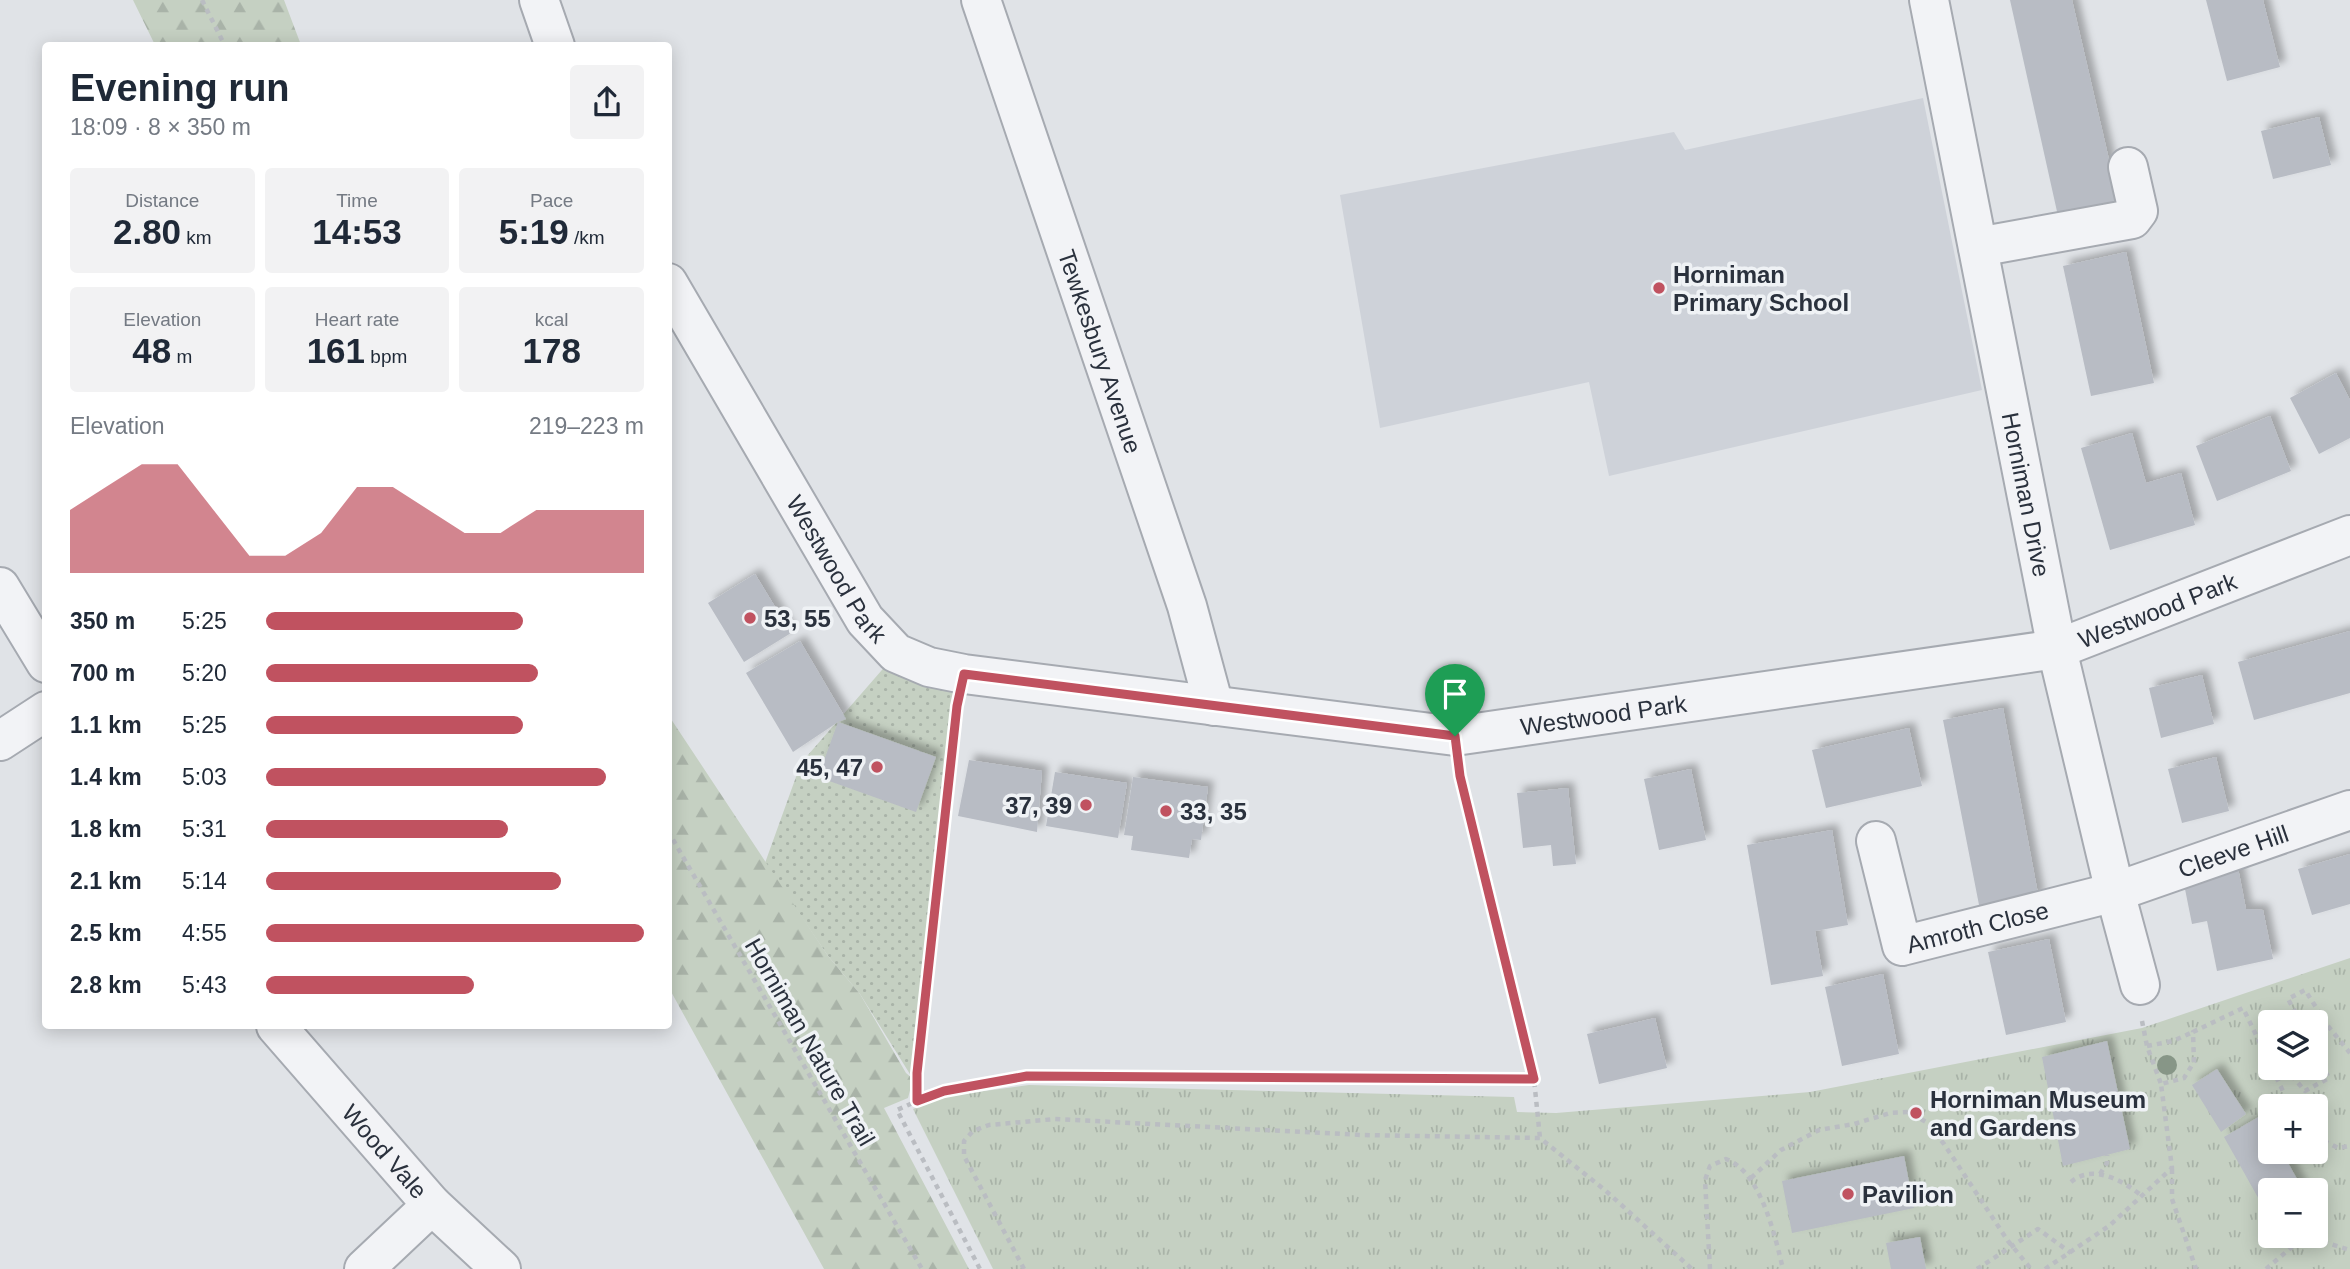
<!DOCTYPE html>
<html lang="en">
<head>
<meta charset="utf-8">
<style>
	body { margin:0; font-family:Helvetica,sans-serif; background:#f2f2f3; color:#1f2937; height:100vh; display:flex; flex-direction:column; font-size:26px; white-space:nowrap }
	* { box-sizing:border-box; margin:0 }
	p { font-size:23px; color:#747a83 }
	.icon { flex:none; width:38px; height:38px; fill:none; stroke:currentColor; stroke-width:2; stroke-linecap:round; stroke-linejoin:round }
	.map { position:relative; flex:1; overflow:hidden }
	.drawer { position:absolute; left:42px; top:42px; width:630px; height:987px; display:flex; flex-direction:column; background:#fff; border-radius:7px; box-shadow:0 4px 18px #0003 }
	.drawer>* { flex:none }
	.controls { position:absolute; left:2258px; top:1010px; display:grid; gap:14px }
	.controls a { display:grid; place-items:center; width:70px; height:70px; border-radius:7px; background:#fff; box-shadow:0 4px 18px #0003; font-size:35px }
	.pin { position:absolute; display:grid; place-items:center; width:60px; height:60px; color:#fff; margin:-72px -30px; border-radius:50% 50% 50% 0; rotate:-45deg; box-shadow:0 0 7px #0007 }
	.pin .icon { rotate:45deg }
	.round { display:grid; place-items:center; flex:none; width:74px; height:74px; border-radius:7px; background:#f2f2f3 }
	.headline { display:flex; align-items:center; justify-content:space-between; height:119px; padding:0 28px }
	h1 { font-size:38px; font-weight:700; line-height:52px }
	.figures { display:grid; grid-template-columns:repeat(3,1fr); gap:10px; height:119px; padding:7px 28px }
	.figures div { display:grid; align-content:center; border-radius:7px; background:#f2f2f3; text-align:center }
	.figures b { font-size:35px; font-weight:700 }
	.figures small { font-size:19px; font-weight:400 }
	.figures p { font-size:19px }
	.chart { height:196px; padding:14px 28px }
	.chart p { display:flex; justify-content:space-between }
	.chart svg { width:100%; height:126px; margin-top:7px; fill:#c05260; opacity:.7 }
	ul { padding:0 28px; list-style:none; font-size:23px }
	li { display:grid; grid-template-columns:112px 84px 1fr; align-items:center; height:52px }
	li i { height:18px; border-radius:9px; background:#c05260 }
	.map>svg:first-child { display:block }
</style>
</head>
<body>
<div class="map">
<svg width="2350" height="1269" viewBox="0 0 2350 1269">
	<defs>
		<pattern id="grass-dots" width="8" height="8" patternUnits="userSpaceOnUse" patternTransform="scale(1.75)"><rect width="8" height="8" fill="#c5d0c2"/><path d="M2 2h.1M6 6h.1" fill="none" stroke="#a9b3a8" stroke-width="1.8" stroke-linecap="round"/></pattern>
		<pattern id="forest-firs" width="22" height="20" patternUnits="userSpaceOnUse" patternTransform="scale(1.75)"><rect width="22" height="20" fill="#c5d0c2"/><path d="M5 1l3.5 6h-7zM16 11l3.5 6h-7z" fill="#a9b3a8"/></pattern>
		<pattern id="park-tufts" width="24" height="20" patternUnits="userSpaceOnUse" patternTransform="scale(1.75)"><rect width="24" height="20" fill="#c5d0c2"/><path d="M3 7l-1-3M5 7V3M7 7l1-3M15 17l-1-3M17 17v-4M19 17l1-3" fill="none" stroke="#a9b3a8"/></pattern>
		<filter id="shadow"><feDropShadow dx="6" dy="-6" stdDeviation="3.5" flood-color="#0004"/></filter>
	</defs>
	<rect width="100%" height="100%" fill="#e0e3e7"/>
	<path fill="#ced2d9" d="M1923 98 1982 390 1609 476 1589 382 1380 428 1340 195 1674 132 1685 150Z"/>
	<path fill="url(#grass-dots)" d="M888 663 957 679 913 1079 860 994 828 956 765 863 801 763Z"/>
	<path fill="url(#forest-firs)" d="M133 0H284L301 45H155Z
		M669 716 828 956 860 994 906 1073 913 1079 908 1098 884 1108 969 1269H824L669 988Z"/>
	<path fill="url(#park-tufts)" fill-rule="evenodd" d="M2350 958V1269H993L913 1109 947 1096 1029 1085 1514 1097 1517 1112 1556 1113 1810 1092 2142 1028ZM2270 1022H2315V1068H2270ZM2270 1106H2315V1152H2270ZM2270 1190H2315V1236H2270Z"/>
	<path fill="#b8bcc4" filter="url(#shadow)" d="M2010 0H2072L2120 207 2060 225Z
		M2206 0H2263L2280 67 2227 81Z
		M2319 117 2331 165 2273 179 2261 131Z
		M2126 252 2154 383 2091 396 2063 266Z
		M2336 373 2350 400V438L2319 454 2290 398Z
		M2270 416 2291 471 2217 501 2196 446Z
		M2132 433 2146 483 2181 473 2195 525 2110 550 2081 448Z
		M755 574 791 633 744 662 708 603Z
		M2350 631V693L2254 720 2238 662Z
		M800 641 846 719 838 722 793 752 746 673Z
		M2202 675 2214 724 2161 738 2149 688Z
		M2003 708 2039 899 1980 910 1943 720Z
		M838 722 936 757 916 812 818 777Z
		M1909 728 1922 786 1826 808 1812 750Z
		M2216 757 2229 811 2182 823 2168 769Z
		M969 760 1042 771 1037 832 958 816Z
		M1691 769 1706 840 1659 850 1644 779Z
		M1055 772 1127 783 1118 838 1046 826Z
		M1133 777 1208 787 1201 840 1192 839 1189 858 1131 850 1133 836 1124 835Z
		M1568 788 1576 864 1553 866 1551 845 1523 848 1517 793Z
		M1832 830 1848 925 1815 931 1823 976 1771 985 1747 845Z
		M2350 854V904L2312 915 2298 869Z
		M2237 863 2246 909 2263 910 2273 959 2217 971 2207 921 2192 924 2182 874Z
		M2049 939 2066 1022 2006 1035 1988 952Z
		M1883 974 1899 1054 1842 1066 1825 987Z
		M1655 1018 1667 1068 1599 1084 1587 1034Z
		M2107 1041 2130 1149 2063 1166 2042 1057Z
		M2217 1069 2246 1114 2221 1132 2192 1085Z
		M2262 1115 2270 1130V1152H2282L2303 1190H2270V1219L2224 1137Z
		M1904 1156 1914 1208 1792 1233 1782 1181Z
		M1920 1237 1926 1269H1891L1886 1243Z"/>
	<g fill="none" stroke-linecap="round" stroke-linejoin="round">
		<g stroke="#a6aab1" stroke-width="42">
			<g id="minor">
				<path d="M539 0 555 46"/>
				<path id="s1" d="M981 0 1187 606 1214 706"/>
				<path id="s2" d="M1929 0 2057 649 2115 892 2140 985"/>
				<path d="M1978 247 2132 219 2138 211 2128 167"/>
				<path id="s3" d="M668 283 865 620 896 653 929 667 964 674 1455 736 2057 649 2350 535"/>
				<path d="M0 587 46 663"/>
				<path d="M0 741 46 711"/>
				<path id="s4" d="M1876 841 1902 946 2115 892 2350 810"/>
				<path id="s5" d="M276 1026 432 1205 501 1269"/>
				<path d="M364 1269 432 1205"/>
			</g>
		</g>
		<path stroke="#babdc2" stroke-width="4.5" stroke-dasharray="5 5" stroke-linecap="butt" d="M202 0 225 46
			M956 709 917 1073V1101L897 1110 980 1269
			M1459 771 1534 1079 1540 1138
			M668 831 922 1269
			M2142 1021 2147 1046 2161 1084
			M2301 1022 2288 999 2305 990 2328 1026 2315 1034
			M2328 1026 2350 1053
			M2147 1046 2173 1041 2193 1032
			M2272 1068 2290 1106
			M2285 1068 2305 1091 2329 1078 2315 1053
			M917 1101 944 1091 1027 1076 1534 1079
			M2315 1136 2338 1148 2350 1146
			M2172 1169V1199L2196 1269
			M2100 1174 2107 1163V1155
			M1751 1178 1781 1150 1819 1130 1854 1124 1890 1113 1909 1112 1926 1122 1944 1144 2008 1241 2031 1269
			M2071 1182C2093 1163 2124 1181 2143 1197
			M1024 1269 964 1156V1141L973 1131 989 1125 1055 1119 1362 1135 1540 1138 1606 1191 1692 1269
			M1710 1269 1705 1180 1710 1166 1726 1159C1761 1172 1775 1236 1783 1269
			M1977 1269 2038 1229 2071 1253
			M2045 1269 2109 1226 2172 1168 2161 1084 2184 1078 2194 1062 2193 1032 2243 1008 2270 1064
			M2266 1269 2305 1236 2350 1250"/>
		<use href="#minor" stroke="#f2f3f6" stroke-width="38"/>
	</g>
	<circle fill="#879687" cx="2167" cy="1065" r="10"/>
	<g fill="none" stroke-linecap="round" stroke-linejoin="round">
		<g stroke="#fff" stroke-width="14">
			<path id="route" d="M964 674 1455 736 1460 776 1534 1079 1027 1076 944 1091 917 1101V1073L957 706Z"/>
		</g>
		<use href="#route" stroke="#c05260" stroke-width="9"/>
	</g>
	<g fill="#c05260" stroke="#eff2f5" stroke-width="2.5">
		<circle cx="1659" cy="288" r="7"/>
		<circle cx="750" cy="618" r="7"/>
		<circle cx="877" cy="767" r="7"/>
		<circle cx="1086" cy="805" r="7"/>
		<circle cx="1166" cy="811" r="7"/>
		<circle cx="1916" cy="1113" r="7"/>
		<circle cx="1848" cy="1194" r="7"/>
	</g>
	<g text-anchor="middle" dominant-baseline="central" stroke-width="7" stroke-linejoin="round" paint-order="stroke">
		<g font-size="24" font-weight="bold" fill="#2a313d" stroke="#eff2f5" text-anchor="start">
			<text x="1673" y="274">Horniman<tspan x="1673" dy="28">Primary School</tspan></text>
			<text x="764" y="618">53, 55</text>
			<text x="863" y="767" text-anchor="end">45, 47</text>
			<text x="1072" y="805" text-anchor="end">37, 39</text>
			<text x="1180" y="811">33, 35</text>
			<text x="1930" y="1099">Horniman Museum<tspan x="1930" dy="28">and Gardens</tspan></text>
			<text x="1862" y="1194">Pavilion</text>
		</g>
		<g font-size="24" fill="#2a313d" stroke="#eff2f5">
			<text stroke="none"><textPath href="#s1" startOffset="371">Tewkesbury Avenue</textPath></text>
			<text stroke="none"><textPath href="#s2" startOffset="504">Horniman Drive</textPath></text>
			<text stroke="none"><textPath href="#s3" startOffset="332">Westwood Park</textPath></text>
			<text stroke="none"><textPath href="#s3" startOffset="1718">Westwood Park</textPath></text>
			<text stroke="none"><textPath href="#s3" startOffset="1152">Westwood Park</textPath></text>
			<text stroke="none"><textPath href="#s4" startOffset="453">Cleeve Hill</textPath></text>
			<text stroke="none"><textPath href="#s4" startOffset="186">Amroth Close</textPath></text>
			<text transform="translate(810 1042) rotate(60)">Horniman Nature Trail</text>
			<text stroke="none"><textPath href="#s5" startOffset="166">Wood Vale</textPath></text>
		</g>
	</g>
</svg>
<div class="controls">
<a><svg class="icon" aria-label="layers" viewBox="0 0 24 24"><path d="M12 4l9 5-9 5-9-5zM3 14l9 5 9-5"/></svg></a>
<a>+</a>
<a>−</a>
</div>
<div class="pin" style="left:1455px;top:736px;background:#1e9e55"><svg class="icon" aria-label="arrive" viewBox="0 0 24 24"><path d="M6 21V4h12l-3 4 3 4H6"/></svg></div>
<section class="drawer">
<div class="headline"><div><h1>Evening run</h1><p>18:09 · 8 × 350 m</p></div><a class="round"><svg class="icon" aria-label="share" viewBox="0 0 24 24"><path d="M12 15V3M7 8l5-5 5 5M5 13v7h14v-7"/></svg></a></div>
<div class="figures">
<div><p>Distance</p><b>2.80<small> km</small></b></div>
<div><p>Time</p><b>14:53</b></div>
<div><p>Pace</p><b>5:19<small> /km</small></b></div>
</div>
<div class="figures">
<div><p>Elevation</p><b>48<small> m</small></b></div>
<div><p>Heart rate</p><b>161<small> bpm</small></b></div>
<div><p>kcal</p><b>178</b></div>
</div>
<div class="chart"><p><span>Elevation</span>219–223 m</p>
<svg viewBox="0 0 160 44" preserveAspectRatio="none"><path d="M0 44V22L10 14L20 6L30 6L40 22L50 38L60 38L70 30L80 14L90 14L100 22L110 30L120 30L130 22L140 22L150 22L160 22V44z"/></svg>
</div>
<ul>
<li><b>350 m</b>5:25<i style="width:68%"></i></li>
<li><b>700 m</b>5:20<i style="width:72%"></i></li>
<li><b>1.1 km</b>5:25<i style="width:68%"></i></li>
<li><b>1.4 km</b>5:03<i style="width:90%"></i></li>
<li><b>1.8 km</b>5:31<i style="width:64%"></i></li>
<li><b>2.1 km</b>5:14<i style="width:78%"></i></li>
<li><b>2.5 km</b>4:55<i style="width:100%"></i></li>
<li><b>2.8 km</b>5:43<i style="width:55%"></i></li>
</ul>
</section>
</div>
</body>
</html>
